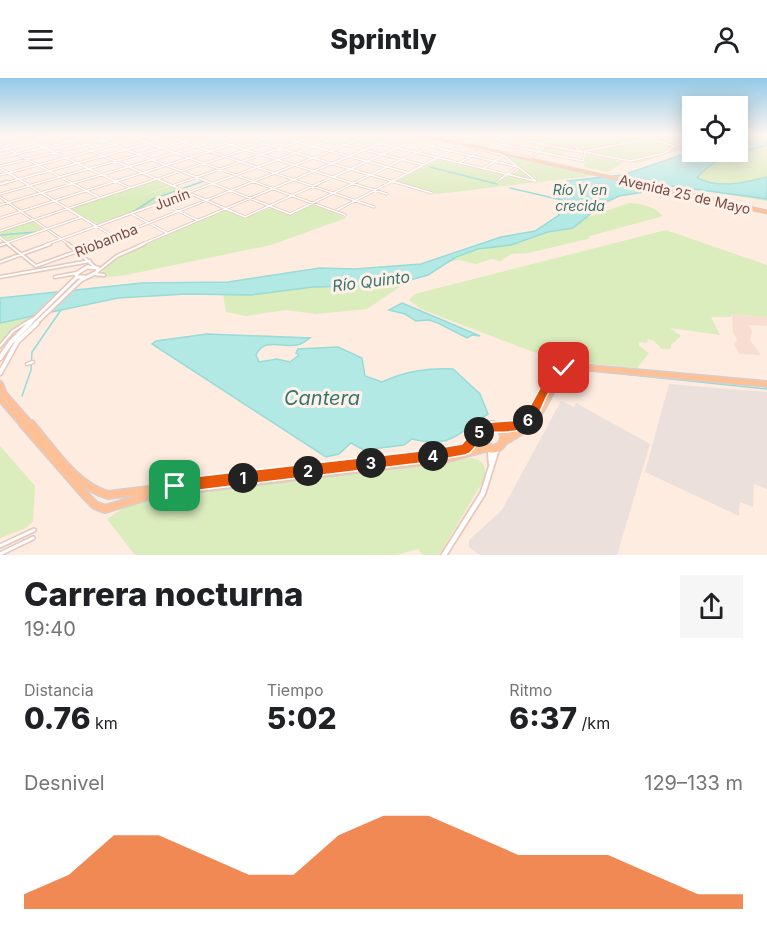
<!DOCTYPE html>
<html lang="es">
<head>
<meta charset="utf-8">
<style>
	body { margin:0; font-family:Inter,sans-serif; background:#f6f6f6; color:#202124; height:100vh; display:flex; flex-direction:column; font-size:22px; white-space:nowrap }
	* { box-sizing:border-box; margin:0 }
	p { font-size:20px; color:#757577 }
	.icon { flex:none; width:33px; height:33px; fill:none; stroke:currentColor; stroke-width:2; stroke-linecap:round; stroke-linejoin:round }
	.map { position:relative; height:477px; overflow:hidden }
	.drawer { display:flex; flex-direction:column; background:#fff; flex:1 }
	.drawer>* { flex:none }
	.buttons { position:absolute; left:682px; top:18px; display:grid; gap:12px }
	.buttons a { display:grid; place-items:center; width:66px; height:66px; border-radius:0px; background:#fff; box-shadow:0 3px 15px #0003; font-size:30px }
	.pin { position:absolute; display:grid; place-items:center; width:51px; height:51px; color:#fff; margin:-26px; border-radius:12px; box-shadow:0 3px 9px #0006 }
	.km { position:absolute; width:30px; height:30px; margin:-15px; border-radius:50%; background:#222; color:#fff; font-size:16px; line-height:30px; text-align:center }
	.round { display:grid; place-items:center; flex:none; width:63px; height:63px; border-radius:0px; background:#f6f6f6 }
	.overview { display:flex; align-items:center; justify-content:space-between; height:102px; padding:0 24px }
	h1 { font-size:33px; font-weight:800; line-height:45px }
	.metrics { display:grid; grid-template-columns:repeat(3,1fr); gap:9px; height:102px; padding:6px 24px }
	.metrics div { display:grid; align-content:center }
	.metrics b { font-size:30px; font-weight:800 }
	.metrics small { font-size:16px; font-weight:400 }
	.metrics p { font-size:16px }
	.chart { height:168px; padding:12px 24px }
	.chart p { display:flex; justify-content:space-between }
	.chart svg { width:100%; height:108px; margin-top:6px; fill:#ea580c; opacity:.7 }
	header { display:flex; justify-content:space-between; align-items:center; height:78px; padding:0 24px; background:#fff; font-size:27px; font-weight:800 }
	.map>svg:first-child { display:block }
</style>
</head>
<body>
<header><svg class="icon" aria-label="menu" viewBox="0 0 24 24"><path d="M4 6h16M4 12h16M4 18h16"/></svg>Sprintly<svg class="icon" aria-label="person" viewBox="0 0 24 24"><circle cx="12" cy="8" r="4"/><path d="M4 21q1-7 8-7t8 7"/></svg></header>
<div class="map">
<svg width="767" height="477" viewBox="0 0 767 477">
	<rect width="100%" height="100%" fill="#feece0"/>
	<path fill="#f8ded1" d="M732 236 767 239V248L748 247 752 253 750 262 761 277 740 276 734 267 737 261 733 255Z"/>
	<path fill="#ece0dc" d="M669 306 767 314V411L754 406 753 429 740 424 739 438 645 394Z
		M561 323 574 329 576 325 650 366 617 477H480L469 469V462L502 432Z"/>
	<path fill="#dbecbd" d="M497 57H693V68L638 85 570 72 561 78 540 74 547 68Z
		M767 67V123L713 114 706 104 697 99C716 79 742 76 767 67Z
		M478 70 599 97 540 104 504 77Z
		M592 77 624 84 607 94 584 89 586 78Z
		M439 81 509 98 520 91 536 104 437 116 396 103Z
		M156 102 169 108 141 118 172 108 180 112 155 122 159 125 99 147 70 131Z
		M630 125C642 126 654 128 663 138L590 158 588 161 528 175 511 176 501 183 491 181 476 186 459 182 448 184C474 167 503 172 531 161 565 149 596 135 630 125Z
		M314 126 346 140 271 167 126 197 85 202 102 198 104 189 121 177 224 132 246 139 271 130 291 136Z
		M32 143 44 152 9 164 0 157V153Z
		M666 152 767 187V239L732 236 730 239H711L720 257 670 250 681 258 671 267V271H662L654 263 648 261 647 265 639 264V268L649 275 637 290 554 282 421 231 409 222 415 216Z
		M410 202 367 231 316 236 286 232 246 238 226 234 223 216C253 218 282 211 312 209 345 207 376 209 410 202Z
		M37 238 0 273V245Z
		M0 368 35 408 33 443 26 450 0 460Z
		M471 380C483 382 487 389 485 400L439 477H423L418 471 397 477H135L107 441 126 428 149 420Z"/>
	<path fill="#b3e9e5" stroke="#98dbd7" stroke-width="1.5" d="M739 57H765L767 67C742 75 714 78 697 100 719 111 745 105 767 99V121L663 107 650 113 619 118 604 125 573 150 548 154 511 167 478 171 456 179 428 197 410 202 387 207 313 209 251 217 186 216 118 220 0 245V220L142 205 228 204 320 190 355 191 421 186 501 159 535 153 559 137V111L567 103 623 97 693 73 738 74Z
		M402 225 480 258 472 257 467 260 438 245 429 242 416 243 405 236 389 232Z
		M207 256 310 260C307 262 301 267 297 267 282 270 264 259 256 277L259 284 277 281 290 284 299 277 296 275 298 271 338 269 362 280 365 298 382 304C406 293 427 290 453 291L480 316 488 336C458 355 452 371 412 361L404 367 364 372 351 365 339 376 326 379 152 266 156 263Z"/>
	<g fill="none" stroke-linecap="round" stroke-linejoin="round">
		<path stroke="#98dbd7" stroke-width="1.5" d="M430 89 497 106
			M510 110 562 122
			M133 134 153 121 204 103
			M1 157 36 154
			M585 292 767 311
			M22 318 31 292 32 274 61 232"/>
		<g stroke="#e5c7be" stroke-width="3">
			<path id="street-far2" d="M89 57 290 136 453 57
				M126 57 345 137
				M162 57 374 129
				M198 57 387 116
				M235 57 432 115
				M272 57 409 95
				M308 57 423 87
				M344 57 535 103
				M459 57 475 60
				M495 57 581 74
				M562 57 580 73 630 83 665 75 674 68 693 63
				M619 57 622 66
				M636 57 674 68
				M59 59 245 139 423 58
				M0 60 14 57
				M34 65 130 110
				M496 65 583 83 585 75
				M539 65 587 57
				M0 66 42 57
				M0 67 98 119
				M430 68 518 89
				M468 68 503 77 536 103
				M0 73 69 57
				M585 73 649 61
				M508 75 530 80 547 67
				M0 80 97 57
				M459 85 480 73
				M0 88 124 57
				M0 90 113 158
				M483 91 503 78
				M499 102 516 90
				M172 108 317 57
				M0 116 207 57
				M0 119 70 167
				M155 122 197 142
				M0 127 235 57
				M337 132 481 57
				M132 136 167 155
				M0 140 262 57
				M0 153 290 57
				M0 159 10 167
				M0 167 82 139
				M45 167 345 57
				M93 167 371 57
				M140 167 399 57"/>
		</g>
		<g stroke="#e5c7be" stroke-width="5">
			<path id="street-far1" d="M8 166 36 188 97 166
				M68 166 95 189
				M0 167 4 166
				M0 184 50 166
				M98 193 117 178 144 166
				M95 196 104 197
				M0 199 90 183
				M55 199 77 195
				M0 268 13 253 32 241
				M27 286 33 284"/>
		</g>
		<g stroke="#e5c7be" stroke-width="6">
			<path id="street" d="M0 468 34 452
				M0 476 33 460"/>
		</g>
		<g stroke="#eac6ba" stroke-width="3">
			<path id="secondary-far4" d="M0 97 152 57
				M1 106 180 57"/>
		</g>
		<g stroke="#eac6ba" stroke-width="4.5">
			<path id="secondary-far3" d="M0 106 7 104"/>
		</g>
		<g stroke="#eac6ba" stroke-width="6">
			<path id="secondary-far2" d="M29 246 77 199
				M35 246 81 202 97 194 98 190 87 189 76 196 77 199H85"/>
		</g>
		<g stroke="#eac6ba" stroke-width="7">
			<path id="secondary-far1" d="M0 280 11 264 30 245
				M0 295 17 264 37 245"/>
		</g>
		<g stroke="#eac6ba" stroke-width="8">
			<path id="secondary" d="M490 371 491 385
				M444 477 483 415 497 370"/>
		</g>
		<g stroke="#d9cdcb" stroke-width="4">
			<path id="primary-far3" d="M422 57 640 106"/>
		</g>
		<g stroke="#d9cdcb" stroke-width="5">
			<path id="primary-far2" d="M633 104 767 134"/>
		</g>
		<g stroke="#d9cdcb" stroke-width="8">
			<path id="primary-far1" d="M0 306 4 316 32 348
				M0 320 24 348
				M515 348C542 338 541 304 569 288L767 306
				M530 348C550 327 550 295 583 290"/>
		</g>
		<g stroke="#d9cdcb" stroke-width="10">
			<path id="primary" d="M23 346 85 417 95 427 105 431 157 415 448 380 489 369
				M31 346C53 371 75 408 108 417L449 375 470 368 480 353
				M480 359a12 12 0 1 1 24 0a12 12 0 1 1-24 0Z
				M493 349H511L519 346
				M504 363 532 346"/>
		</g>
		<use href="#street-far2" stroke="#fff" stroke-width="1.5"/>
		<use href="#street-far1" stroke="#fff" stroke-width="2"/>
		<use href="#street" stroke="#fff" stroke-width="3"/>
		<use href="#secondary-far4" stroke="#fff" stroke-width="1.5"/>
		<use href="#secondary-far3" stroke="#fff" stroke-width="2"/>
		<use href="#secondary-far2" stroke="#fff" stroke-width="3"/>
		<use href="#secondary-far1" stroke="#fff" stroke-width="4"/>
		<use href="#secondary" stroke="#fff" stroke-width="4.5"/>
		<use href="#primary-far3" stroke="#ffc096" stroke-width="2"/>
		<use href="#primary-far2" stroke="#ffc096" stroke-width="3"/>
		<use href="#primary-far1" stroke="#ffc096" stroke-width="5"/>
		<use href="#primary" stroke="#ffc096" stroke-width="7"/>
	</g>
	<linearGradient id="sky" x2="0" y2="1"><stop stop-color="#93c9e7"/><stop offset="0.46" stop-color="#fff6f1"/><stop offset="1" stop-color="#fff6f1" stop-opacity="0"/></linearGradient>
	<rect width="767" height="124" fill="url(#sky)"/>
	<path fill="#ea580c" stroke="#fff" stroke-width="1.5" d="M564 285 570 290C567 294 563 295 559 299 530 334 551 357 488 354L470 375 465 377 421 385 175 415 168 408 175 401 421 373 462 366 480 345 520 342C536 326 542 293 564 285Z"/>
	<g text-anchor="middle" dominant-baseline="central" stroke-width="6" stroke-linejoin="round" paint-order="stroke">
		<g font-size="14" font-style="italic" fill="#357673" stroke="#fff1e8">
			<text x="580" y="111">Río V en<tspan x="580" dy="16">crecida</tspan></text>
		</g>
		<g font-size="14" fill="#774c45" stroke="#fff1e8">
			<text transform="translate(685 116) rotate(13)">Avenida 25 de Mayo</text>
			<text transform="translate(172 121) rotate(-21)">Junín</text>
			<text transform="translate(106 162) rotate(-22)">Riobamba</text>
		</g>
		<g font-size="16" font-style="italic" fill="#357673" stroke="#fff1e8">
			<text transform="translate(371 203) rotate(-7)">Río Quinto</text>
		</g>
		<g font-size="20" font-style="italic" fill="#357673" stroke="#fff1e8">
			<text x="322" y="320">Cantera</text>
		</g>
	</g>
</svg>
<div class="buttons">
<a><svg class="icon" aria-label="locate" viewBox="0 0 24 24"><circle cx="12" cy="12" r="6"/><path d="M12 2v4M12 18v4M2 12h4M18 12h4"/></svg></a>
</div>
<div class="pin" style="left:175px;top:408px;background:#1e9e55"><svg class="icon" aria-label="arrive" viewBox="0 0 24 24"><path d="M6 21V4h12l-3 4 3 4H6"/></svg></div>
<div class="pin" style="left:564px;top:290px;background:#d93025"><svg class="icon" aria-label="check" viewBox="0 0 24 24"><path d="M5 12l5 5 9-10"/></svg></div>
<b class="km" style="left:243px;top:400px">1</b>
<b class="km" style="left:308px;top:393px">2</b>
<b class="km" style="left:371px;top:385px">3</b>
<b class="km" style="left:433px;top:378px">4</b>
<b class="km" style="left:479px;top:354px">5</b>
<b class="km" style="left:528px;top:342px">6</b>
</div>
<section class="drawer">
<div class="overview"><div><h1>Carrera nocturna</h1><p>19:40</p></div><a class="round"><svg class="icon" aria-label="share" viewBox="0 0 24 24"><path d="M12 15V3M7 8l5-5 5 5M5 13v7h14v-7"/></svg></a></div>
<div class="metrics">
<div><p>Distancia</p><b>0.76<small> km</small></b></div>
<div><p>Tiempo</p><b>5:02</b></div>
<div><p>Ritmo</p><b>6:37<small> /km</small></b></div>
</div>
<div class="chart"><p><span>Desnivel</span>129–133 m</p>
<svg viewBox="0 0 160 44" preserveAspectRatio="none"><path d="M0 44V38L10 30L20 14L30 14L40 22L50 30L60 30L70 14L80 6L90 6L100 14L110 22L120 22L130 22L140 30L150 38L160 38V44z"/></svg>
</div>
</section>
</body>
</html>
